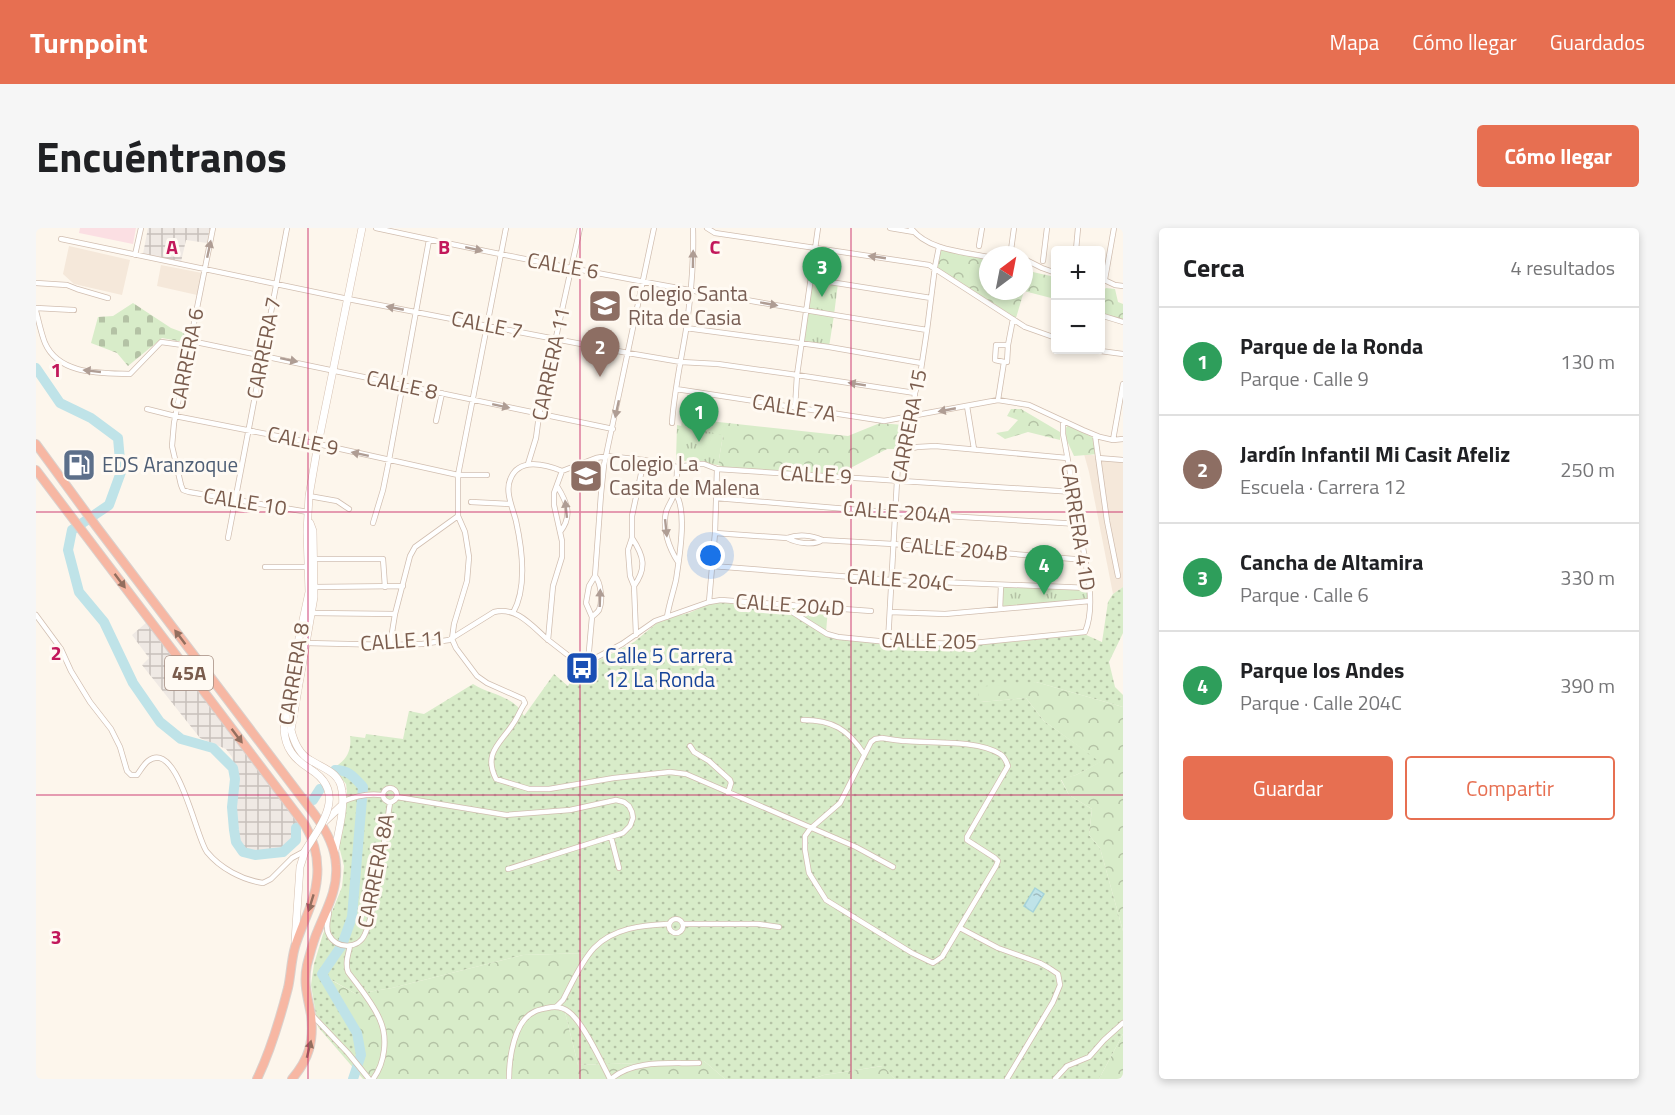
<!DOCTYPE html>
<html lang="es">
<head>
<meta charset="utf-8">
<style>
  :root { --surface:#fff; --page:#f6f6f6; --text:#202124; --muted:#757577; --line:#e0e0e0; --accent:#e76f51 }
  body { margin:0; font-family:"Titillium Web",sans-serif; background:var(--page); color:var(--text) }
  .controls { position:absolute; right:18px; top:18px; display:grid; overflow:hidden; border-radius:6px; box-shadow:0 3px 9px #0003 }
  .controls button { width:54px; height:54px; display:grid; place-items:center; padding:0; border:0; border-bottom:2px solid var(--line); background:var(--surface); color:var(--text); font:30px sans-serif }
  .compass { position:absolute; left:943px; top:18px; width:54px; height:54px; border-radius:50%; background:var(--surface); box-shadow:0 3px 9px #0003; rotate:32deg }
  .you { position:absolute; left:675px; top:328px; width:21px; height:21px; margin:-15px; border:4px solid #fff; border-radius:50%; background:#1a73e8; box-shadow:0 0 0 9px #1a73e833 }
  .badge { display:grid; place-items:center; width:39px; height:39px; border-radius:50%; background:var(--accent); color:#fff; font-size:20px; font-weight:700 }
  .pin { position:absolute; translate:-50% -50px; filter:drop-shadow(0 2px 3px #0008) }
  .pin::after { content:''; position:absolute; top:32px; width:21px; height:18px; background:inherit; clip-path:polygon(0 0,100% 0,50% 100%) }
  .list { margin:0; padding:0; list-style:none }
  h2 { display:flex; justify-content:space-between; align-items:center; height:78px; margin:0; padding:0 24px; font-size:26px }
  h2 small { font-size:20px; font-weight:400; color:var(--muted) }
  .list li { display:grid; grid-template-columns:39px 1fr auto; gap:18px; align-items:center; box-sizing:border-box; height:108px; padding:0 24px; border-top:2px solid var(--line) }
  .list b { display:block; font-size:22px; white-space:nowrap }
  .list p { margin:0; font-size:20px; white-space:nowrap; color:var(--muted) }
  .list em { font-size:20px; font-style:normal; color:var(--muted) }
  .actions { display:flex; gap:12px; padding:18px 24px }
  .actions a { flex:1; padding:14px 0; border:2px solid var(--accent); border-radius:6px; text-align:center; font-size:21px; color:var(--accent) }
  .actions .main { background:var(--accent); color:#fff }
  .map { position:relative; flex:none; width:1087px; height:851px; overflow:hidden; border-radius:6px }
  header { display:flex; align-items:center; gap:36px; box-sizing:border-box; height:84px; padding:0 30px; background:var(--accent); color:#fff }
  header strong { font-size:28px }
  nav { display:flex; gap:33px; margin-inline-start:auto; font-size:21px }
  .intro { display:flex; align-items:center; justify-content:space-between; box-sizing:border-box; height:144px; padding:0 36px }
  h1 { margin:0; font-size:42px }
  .button { padding:15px 27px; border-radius:6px; background:var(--accent); color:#fff; font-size:21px; font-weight:700 }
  main { display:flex; gap:36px; padding:0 36px }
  aside { flex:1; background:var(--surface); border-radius:6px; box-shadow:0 3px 9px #0003 }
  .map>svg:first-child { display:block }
</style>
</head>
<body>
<header>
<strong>Turnpoint</strong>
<nav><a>Mapa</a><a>Cómo llegar</a><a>Guardados</a></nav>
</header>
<div class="intro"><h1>Encuéntranos</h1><a class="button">Cómo llegar</a></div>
<main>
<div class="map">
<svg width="1087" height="851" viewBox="0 0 1087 851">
  <defs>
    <pattern id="industrial-grid" width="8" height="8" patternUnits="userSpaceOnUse" patternTransform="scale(1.5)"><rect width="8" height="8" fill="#efe9e4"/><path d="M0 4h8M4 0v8" fill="none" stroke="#c7c0bb"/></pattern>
    <pattern id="grass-dots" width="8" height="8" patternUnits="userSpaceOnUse" patternTransform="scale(1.5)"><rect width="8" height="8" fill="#d8ecc9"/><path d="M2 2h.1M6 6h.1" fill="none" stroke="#b4c2a5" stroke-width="1.8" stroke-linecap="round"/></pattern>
    <pattern id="forest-crowns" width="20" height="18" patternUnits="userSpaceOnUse" patternTransform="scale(1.5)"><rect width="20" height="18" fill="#d8ecc9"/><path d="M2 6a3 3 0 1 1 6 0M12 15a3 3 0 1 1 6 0" fill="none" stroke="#b4c2a5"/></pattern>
    <pattern id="cemetery-stones" width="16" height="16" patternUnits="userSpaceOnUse" patternTransform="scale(1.5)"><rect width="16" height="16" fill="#d8ecc9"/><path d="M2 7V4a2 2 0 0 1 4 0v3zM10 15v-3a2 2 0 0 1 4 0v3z" fill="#b4c2a5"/></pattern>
    <pattern id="park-tufts" width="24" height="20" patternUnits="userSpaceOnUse" patternTransform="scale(1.5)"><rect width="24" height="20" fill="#d8ecc9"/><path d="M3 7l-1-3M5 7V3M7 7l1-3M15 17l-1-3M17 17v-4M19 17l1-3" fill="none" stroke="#b4c2a5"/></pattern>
    <pattern id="water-ripples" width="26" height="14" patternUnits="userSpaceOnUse" patternTransform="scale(1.5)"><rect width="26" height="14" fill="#bfe3e8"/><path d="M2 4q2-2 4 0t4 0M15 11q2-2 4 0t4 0" fill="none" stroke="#a0bbbe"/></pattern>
  </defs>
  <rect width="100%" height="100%" fill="#fdf6ec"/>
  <path fill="#f5e8da" d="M33,18l61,14 -8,35 -48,-11 -11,-10z
    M125,37l41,8 -5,22 -40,-9z
    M1048,226l39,5v128l-10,7 -24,-122z"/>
  <path fill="url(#industrial-grid)" d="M112,0h62l-3,15 -21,-3 -5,22 -38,-8z
    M111,394l152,201 -3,5v12l-13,12 -15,3h-13l-12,-3 -7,-10 -4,-35 3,-28 -3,-22 -6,-8 -26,-11 -58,-73 7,-7 -17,-23z"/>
  <path fill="#fbdfe3" d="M44,0h56l-3,16 -54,-11z"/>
  <path fill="url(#grass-dots)" d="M1087,359v46l-14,29 6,25 8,8v12l-87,-25 -56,20 46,-4 18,23 57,41 -25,13 -15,5 8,15 23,14 -3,26 11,13 23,83v103l-24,45h-204l-13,-13 -58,9 -12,4h-87l-21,-18 -126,4 -16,-65 24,-47 -63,2 -131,33 -36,6 -33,-19 34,58 4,22 -5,16 -38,-44 -7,-42 3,-21 9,-30 19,-47 2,-21 -5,-20 8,-54 -1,-8 -13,-16c13,-7 19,-17 17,-32l15,2 1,-4 37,5 6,-28 15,3 49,-30c14,9 33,11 45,23 3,3 4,6 6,9l30,-42 14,12 10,-18 12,-3 44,-23 23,-19 10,-5 22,-5 20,-9 10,-2 63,3 56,33 124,7 59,-4 63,-7 18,8 6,-40 5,-8z"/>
  <path fill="url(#forest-crowns)" d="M903,20l49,9v34h36l-8,27 -80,-51z
    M988,42l31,7v22l-31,-8z
    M1070,60l9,1 3,13 5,2v17l-22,-7v-22z
    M975,181h10l39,23v8l-32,-8 -23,7 -9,-6 12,-2 10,-11 -11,-4z
    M646,190l166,18 32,-13 23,2 -3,24h-13l-50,26 -113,-8 -6,-2 5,-30 -44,15z
    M1032,197l30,15 1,14 -25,2 -11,-24z
    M1000,454l87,25v224l-23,-83 -11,-13 3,-26 -23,-14 -8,-16 15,-4 24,-13 -56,-41 -18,-23 -46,4 -3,-15z
    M551,725l-25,47 16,65 126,-4 21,18h-362l-7,-8 5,-16 -4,-22 -35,-58 34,19 36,-6 131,-33z
    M1087,806v45h-24z
    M847,838l12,13h-83l12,-4z"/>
  <path fill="url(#cemetery-stones)" d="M97,75l38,25 19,7 -1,8 -27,-5 -34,28 -11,-13 -26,-10 7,-26 15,-1z"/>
  <path fill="url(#park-tufts)" d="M775,51l27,4 -4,32 -5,32 -28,-4z
    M641,197l46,10 -5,30 -42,-5z
    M966,358l85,3v11l-86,8z
    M746,377l46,4 -2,23z"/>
  <path fill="url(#water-ripples)" stroke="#a5d3da" stroke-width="1.5" d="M999,660l9,6 -11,18 -9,-6z"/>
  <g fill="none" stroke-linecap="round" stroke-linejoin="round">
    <path stroke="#bfe3e8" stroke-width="10" d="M0,140l24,35 31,15 27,20 3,34 -12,33 -37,25 -4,20 11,42 25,30 29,61 27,39 21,17 32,9 20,20 2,11 -3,28 2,23 2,12 7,10 12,3 28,-3 13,-12v-12
      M299,542c14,0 19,7 28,17l-11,130 -10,28 -20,29 35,59 4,22 -8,24
      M277,572l7,-11"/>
    <defs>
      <path id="street" d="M177,0l-39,195 -2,23 9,39 2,5 6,2 119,20
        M340,0c183,40 367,73 551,102
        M671,0l8,5 214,32 96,62 31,11
        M854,0l24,4
        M875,0c16,22 52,24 77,29
        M25,11l287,60 280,54 53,9 37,2 79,11 118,18
        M943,18l3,-18
        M975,22l3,-22
        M1040,22l2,-22
        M99,27l6,-27
        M988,31l18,9 14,5
        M1007,33l4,-33
        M1064,50l15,7 8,1
        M775,51l120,19
        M1069,51l9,-51
        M0,55l31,2 10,4 31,9
        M0,80l38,2
        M0,83c3,11 5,22 9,32 14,32 56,30 85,31l31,-32 29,4
        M1064,87l23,7
        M650,100l143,19 92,16
        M155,113l422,88
        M1057,122l30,4
        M968,134l-9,-2 1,-15h12
        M640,161l208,32 114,-21 31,5 54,25 17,7 13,3 10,-1
        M962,172l6,-38h3l1,-17 5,-26
        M931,178l7,43
        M759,180l2,-33 21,-147
        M111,181l28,7 143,28 140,31h29
        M400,193l6,-28
        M636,195c2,-31 9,-62 14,-93 5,-34 8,-68 7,-102
        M1059,207l12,86 11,55
        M1077,212l10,-56
        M865,223l16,-4 18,-1 132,12
        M1062,230l25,2
        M492,236l8,-26 3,-23 41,-187
        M641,239c0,8 0,16 -2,24 -1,7 -7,14 -9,21 -4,17 3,36 12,50
        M521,258c10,16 16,30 3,46
        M273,268l28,5 12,8
        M680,270l179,15 184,11
        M435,274l40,2
        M422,288l7,16 4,25 -2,24 -13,43 -2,15 4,9 21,28 10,7 36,16 2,4c-5,7 -7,14 -12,21 -13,20 -30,29 -17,55l33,10h20l65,-11 56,-6 16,2 170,73 37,20
        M337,295l10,-33 6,-30 40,-220
        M679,305l72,5c9,5 27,8 35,2
        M192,310l59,-310
        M596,310c12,18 15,30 2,48
        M751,310c11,-4 25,-3 35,2l71,4 193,16
        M278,331h69l2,28
        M676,338l179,14 198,8
        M229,339h43
        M278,359l89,-1
        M673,374l6,-69 2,-64
        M745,377l46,29 11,3 50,5 75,2 122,-12c13,-30 -2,-79 -7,-110 -5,-30 -9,-59 -15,-88v-13
        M964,381l1,-24
        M854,384l55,2 145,-13
        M276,385l83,1
        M477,385c14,-25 9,-65 3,-92 -3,-12 -11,-29 -6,-41 8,-23 35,-16 52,-9l34,-13 11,-2 37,4 33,7 21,-3h6l13,5 357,23
        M0,387l25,34 10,22 19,31 21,27 9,18 7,24 4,4h6c3,-4 7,-11 11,-14 30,-23 48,78 59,91 13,16 35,28 56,31l8,-4 21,-21 13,-7
        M556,389c2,-2 5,-4 7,-7 4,-9 2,-27 -4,-34
        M631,389c2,-13 6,-24 9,-37 3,-20 12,-71 -1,-87
        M600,407l-2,-49 -4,-10 -2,-26 4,-12v-22l12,-56
        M512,412l5,-54 9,-29v-16l-8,-36v-12l8,-22
        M852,414l10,-179 3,-12 12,-35 2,-23 5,-17 7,-46 8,-63 4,-20
        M270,415l84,2 32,-1 27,-4 45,-28c22,-6 38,14 53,27 9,7 18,14 27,21l5,3 9,-1 34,-18 33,-23 54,-19 12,-2 150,11
        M354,417l5,-31 15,-58 5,-9 43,-31v-41l48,-247
        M552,434l4,-45 -6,-14 3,-17 6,-10 6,-82 3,-29 50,-237
        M767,492c29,0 45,9 61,34
        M846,510c8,1 16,3 24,3 25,2 73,-1 94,13 5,3 6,7 8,12l-41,71v3l28,18 3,3 -2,5 -54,91 -9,6 -21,-10 -86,-53 -17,-27 -4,-23v-14l5,-7 30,-26 31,-61 4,-3z
        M654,518l4,6 15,9 21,19 1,3 -3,10
        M347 567a7 7 0 1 1 14 0a7 7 0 1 1-14 0Z
        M361,569l109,18 64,-5 46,-10 8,2 5,4 3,6 1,6 -3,8 -7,7 -115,36
        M306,574c13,-6 26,-9 40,-7
        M575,609l8,31
        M293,685c-1,7 -4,15 0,22 8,15 30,14 36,-1 5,-11 7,-24 10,-35 6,-32 10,-64 15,-96
        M633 698a7 7 0 1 1 14 0a7 7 0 1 1-14 0Z
        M647,696h75l21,3
        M924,700l38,20 42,15 9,5 9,6 2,11 -7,17 -46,77
        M314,718c-2,9 -5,17 -2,26 11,15 25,31 32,48 8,18 5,43 -7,59
        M521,778l6,-6c9,-17 18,-38 31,-52 19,-20 49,-23 74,-24
        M277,788l35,37 21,26
        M473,851c0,-20 5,-58 25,-67 3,-2 9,-3 13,-4 8,-2 15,-2 22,4 14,10 33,51 41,67
        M575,851c23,-20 60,-15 88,-16
        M1019,851l12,-13 22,-9 15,-17 19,-17"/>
      <path id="secondary" d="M274,295l3,8 1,66 -23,133c3,12 8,24 19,30 14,9 30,12 32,31 3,19 -4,41 -7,60
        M274,541c-16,-10 -25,-21 -26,-40l14,-86 11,-51 -2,-60 2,-36 9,-52 44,-216
        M286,596l20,-19
        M259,713l5,-74 5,-16"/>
      <path id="highway" d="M0,216l60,82 219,289c11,15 20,31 21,50 2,24 -9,43 -18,65 -5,11 -8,24 -11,35 -4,19 1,33 4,50 3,27 -2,44 -19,64
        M0,242l269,355c10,17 14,33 12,53 -2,25 -15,45 -22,69 -4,14 -4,28 -7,41 -8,31 -17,62 -31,91"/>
    </defs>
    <use href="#street" stroke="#d1beb0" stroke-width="6"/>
    <use href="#secondary" stroke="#d6c0b0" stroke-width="8"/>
    <use href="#highway" stroke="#dad1cd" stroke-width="10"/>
    <use href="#street" stroke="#fff" stroke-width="4.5"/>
    <use href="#secondary" stroke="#fff" stroke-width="7"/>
    <use href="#highway" stroke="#f7b7a3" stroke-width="8"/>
    <defs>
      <path id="secondary-bridge" d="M269,623c16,-27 43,-58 5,-82"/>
    </defs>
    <use href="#secondary-bridge" stroke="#d6c0b0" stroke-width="8" stroke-linecap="butt"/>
    <use href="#secondary-bridge" stroke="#fff" stroke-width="7"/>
  </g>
  <defs><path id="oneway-solid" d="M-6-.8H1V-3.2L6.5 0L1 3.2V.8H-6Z" transform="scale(1.5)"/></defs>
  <g fill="#af9d94">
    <use href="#oneway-solid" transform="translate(173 21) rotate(-78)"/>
    <use href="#oneway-solid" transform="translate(438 21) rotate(12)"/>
    <use href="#oneway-solid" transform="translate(841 29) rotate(-172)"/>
    <use href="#oneway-solid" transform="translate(657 31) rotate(-89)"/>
    <use href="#oneway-solid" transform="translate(733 76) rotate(10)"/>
    <use href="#oneway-solid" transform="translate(359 80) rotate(-169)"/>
    <use href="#oneway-solid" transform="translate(253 132) rotate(12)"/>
    <use href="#oneway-solid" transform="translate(56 143) rotate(-174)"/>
    <use href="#oneway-solid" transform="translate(821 156) rotate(-171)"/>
    <use href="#oneway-solid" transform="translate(465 178) rotate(12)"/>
    <use href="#oneway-solid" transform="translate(581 181) rotate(102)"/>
    <use href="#oneway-solid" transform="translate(911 182) rotate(169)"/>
    <use href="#oneway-solid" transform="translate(324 226) rotate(-168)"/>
    <use href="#oneway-solid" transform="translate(530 281) rotate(-96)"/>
    <use href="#oneway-solid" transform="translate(630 300) rotate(84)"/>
    <use href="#oneway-solid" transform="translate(564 370) rotate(-88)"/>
  </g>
  <g fill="#936e5e">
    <use href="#oneway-solid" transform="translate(84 353) rotate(53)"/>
    <use href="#oneway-solid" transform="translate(144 409) rotate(-127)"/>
    <use href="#oneway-solid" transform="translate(201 508) rotate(53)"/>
    <use href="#oneway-solid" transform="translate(275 675) rotate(107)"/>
    <use href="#oneway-solid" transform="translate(273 821) rotate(-76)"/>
  </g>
  <path fill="none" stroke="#c2185b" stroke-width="1.5" stroke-opacity="0.55" d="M272,0v851M544,0v851M815,0v851M0,284h1087M0,567h1087"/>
  <defs>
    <symbol id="school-square" viewBox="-11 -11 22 22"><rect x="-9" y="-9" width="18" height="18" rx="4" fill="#8d6e63" stroke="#fffaf3"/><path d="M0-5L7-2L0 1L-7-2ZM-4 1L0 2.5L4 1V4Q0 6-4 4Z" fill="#fff"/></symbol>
    <symbol id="fuel-square" viewBox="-11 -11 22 22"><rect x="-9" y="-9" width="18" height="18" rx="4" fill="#5c6f8a" stroke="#fffaf3"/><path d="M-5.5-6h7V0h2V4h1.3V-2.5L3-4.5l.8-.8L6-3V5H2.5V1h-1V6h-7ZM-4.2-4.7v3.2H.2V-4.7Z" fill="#fff"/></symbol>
    <symbol id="bus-square" viewBox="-11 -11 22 22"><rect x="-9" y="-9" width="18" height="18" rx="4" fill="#1a4fb4" stroke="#fffaf3"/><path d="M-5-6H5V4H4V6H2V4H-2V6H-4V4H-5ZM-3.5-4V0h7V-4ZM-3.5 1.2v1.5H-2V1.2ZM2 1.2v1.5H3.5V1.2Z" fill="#fff"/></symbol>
  </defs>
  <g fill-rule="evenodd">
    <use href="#school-square" x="550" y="59" width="38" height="38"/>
    <use href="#fuel-square" x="24" y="218" width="38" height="38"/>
    <use href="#school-square" x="531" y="229" width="38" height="38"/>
    <use href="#bus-square" x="527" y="421" width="38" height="38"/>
  </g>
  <g text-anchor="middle" stroke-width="6" stroke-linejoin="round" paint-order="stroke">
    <rect fill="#fffaf3" stroke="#a28b7f" stroke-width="1.5" x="129" y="428" width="48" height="34" rx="4.5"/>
    <g font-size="20" font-weight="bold" fill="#7a5c4d">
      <text x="153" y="452">45A</text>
    </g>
    <g font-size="21" fill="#7a5c4d" stroke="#fffaf3">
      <text transform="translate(527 38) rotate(10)" y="7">CALLE 6</text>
      <text transform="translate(451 97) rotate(11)" y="7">CALLE 7</text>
      <text transform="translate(228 120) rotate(-79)" y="7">CARRERA 7</text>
      <text transform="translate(151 131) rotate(-79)" y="7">CARRERA 6</text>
      <text transform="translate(515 136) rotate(-78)" y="7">CARRERA 11</text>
      <text transform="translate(366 157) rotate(12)" y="7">CALLE 8</text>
      <text transform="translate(758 180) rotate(9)" y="7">CALLE 7A</text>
      <text transform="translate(873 198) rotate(-79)" y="7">CARRERA 15</text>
      <text transform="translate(267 213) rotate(12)" y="7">CALLE 9</text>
      <text transform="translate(780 247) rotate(3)" y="7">CALLE 9</text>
      <text transform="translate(209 274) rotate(9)" y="7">CALLE 10</text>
      <text transform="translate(861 284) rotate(4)" y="7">CALLE 204A</text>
      <text transform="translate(1042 299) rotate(81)" y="7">CARRERA 41D</text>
      <text transform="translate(918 321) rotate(5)" y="7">CALLE 204B</text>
      <text transform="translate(864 352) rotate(4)" y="7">CALLE 204C</text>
      <text transform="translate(754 377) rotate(4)" y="7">CALLE 204D</text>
      <text transform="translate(366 413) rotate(-4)" y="7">CALLE 11</text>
      <text transform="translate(893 413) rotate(1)" y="7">CALLE 205</text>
      <text transform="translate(258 446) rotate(-81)" y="7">CARRERA 8</text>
      <text transform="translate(340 643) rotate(-79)" y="7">CARRERA 8A</text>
    </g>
    <g font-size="21" fill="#785e54" stroke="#fffaf3" text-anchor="start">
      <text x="592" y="73">Colegio Santa<tspan x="592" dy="24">Rita de Casia</tspan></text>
      <text x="573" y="243">Colegio La<tspan x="573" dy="24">Casita de Malena</tspan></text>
    </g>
    <g font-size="21" fill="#4e5e75" stroke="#fffaf3" text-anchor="start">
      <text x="66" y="244">EDS Aranzoque</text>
    </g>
    <g font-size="21" fill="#164399" stroke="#fffaf3" text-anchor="start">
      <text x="569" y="435">Calle 5 Carrera<tspan x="569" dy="24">12 La Ronda</tspan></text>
    </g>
  </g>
  <g font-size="20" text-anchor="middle" font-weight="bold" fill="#c2185b" stroke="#fffaf3" stroke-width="6" stroke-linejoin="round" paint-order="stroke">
    <text x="136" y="26">A</text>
    <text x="408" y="26">B</text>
    <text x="679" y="26">C</text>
    <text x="20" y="149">1</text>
    <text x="20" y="432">2</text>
    <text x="20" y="716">3</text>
  </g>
</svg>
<div class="controls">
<button>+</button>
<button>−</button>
</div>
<svg class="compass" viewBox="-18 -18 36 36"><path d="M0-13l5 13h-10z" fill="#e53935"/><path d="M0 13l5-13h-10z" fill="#757577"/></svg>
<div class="you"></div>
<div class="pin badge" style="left:663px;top:214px;background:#2e9e5b">1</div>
<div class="pin badge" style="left:564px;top:149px;background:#8d6e63">2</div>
<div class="pin badge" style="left:786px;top:69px;background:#2e9e5b">3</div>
<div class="pin badge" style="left:1008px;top:367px;background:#2e9e5b">4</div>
</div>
<aside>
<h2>Cerca<small>4 resultados</small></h2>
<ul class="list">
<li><span class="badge" style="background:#2e9e5b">1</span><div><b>Parque de la Ronda</b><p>Parque · Calle 9</p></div><em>130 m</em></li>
<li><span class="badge" style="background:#8d6e63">2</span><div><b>Jardín Infantil Mi Casit Afeliz</b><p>Escuela · Carrera 12</p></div><em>250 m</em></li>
<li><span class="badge" style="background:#2e9e5b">3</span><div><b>Cancha de Altamira</b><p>Parque · Calle 6</p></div><em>330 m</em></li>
<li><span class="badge" style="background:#2e9e5b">4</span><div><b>Parque los Andes</b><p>Parque · Calle 204C</p></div><em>390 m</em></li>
</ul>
<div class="actions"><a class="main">Guardar</a><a>Compartir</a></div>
</aside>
</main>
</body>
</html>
